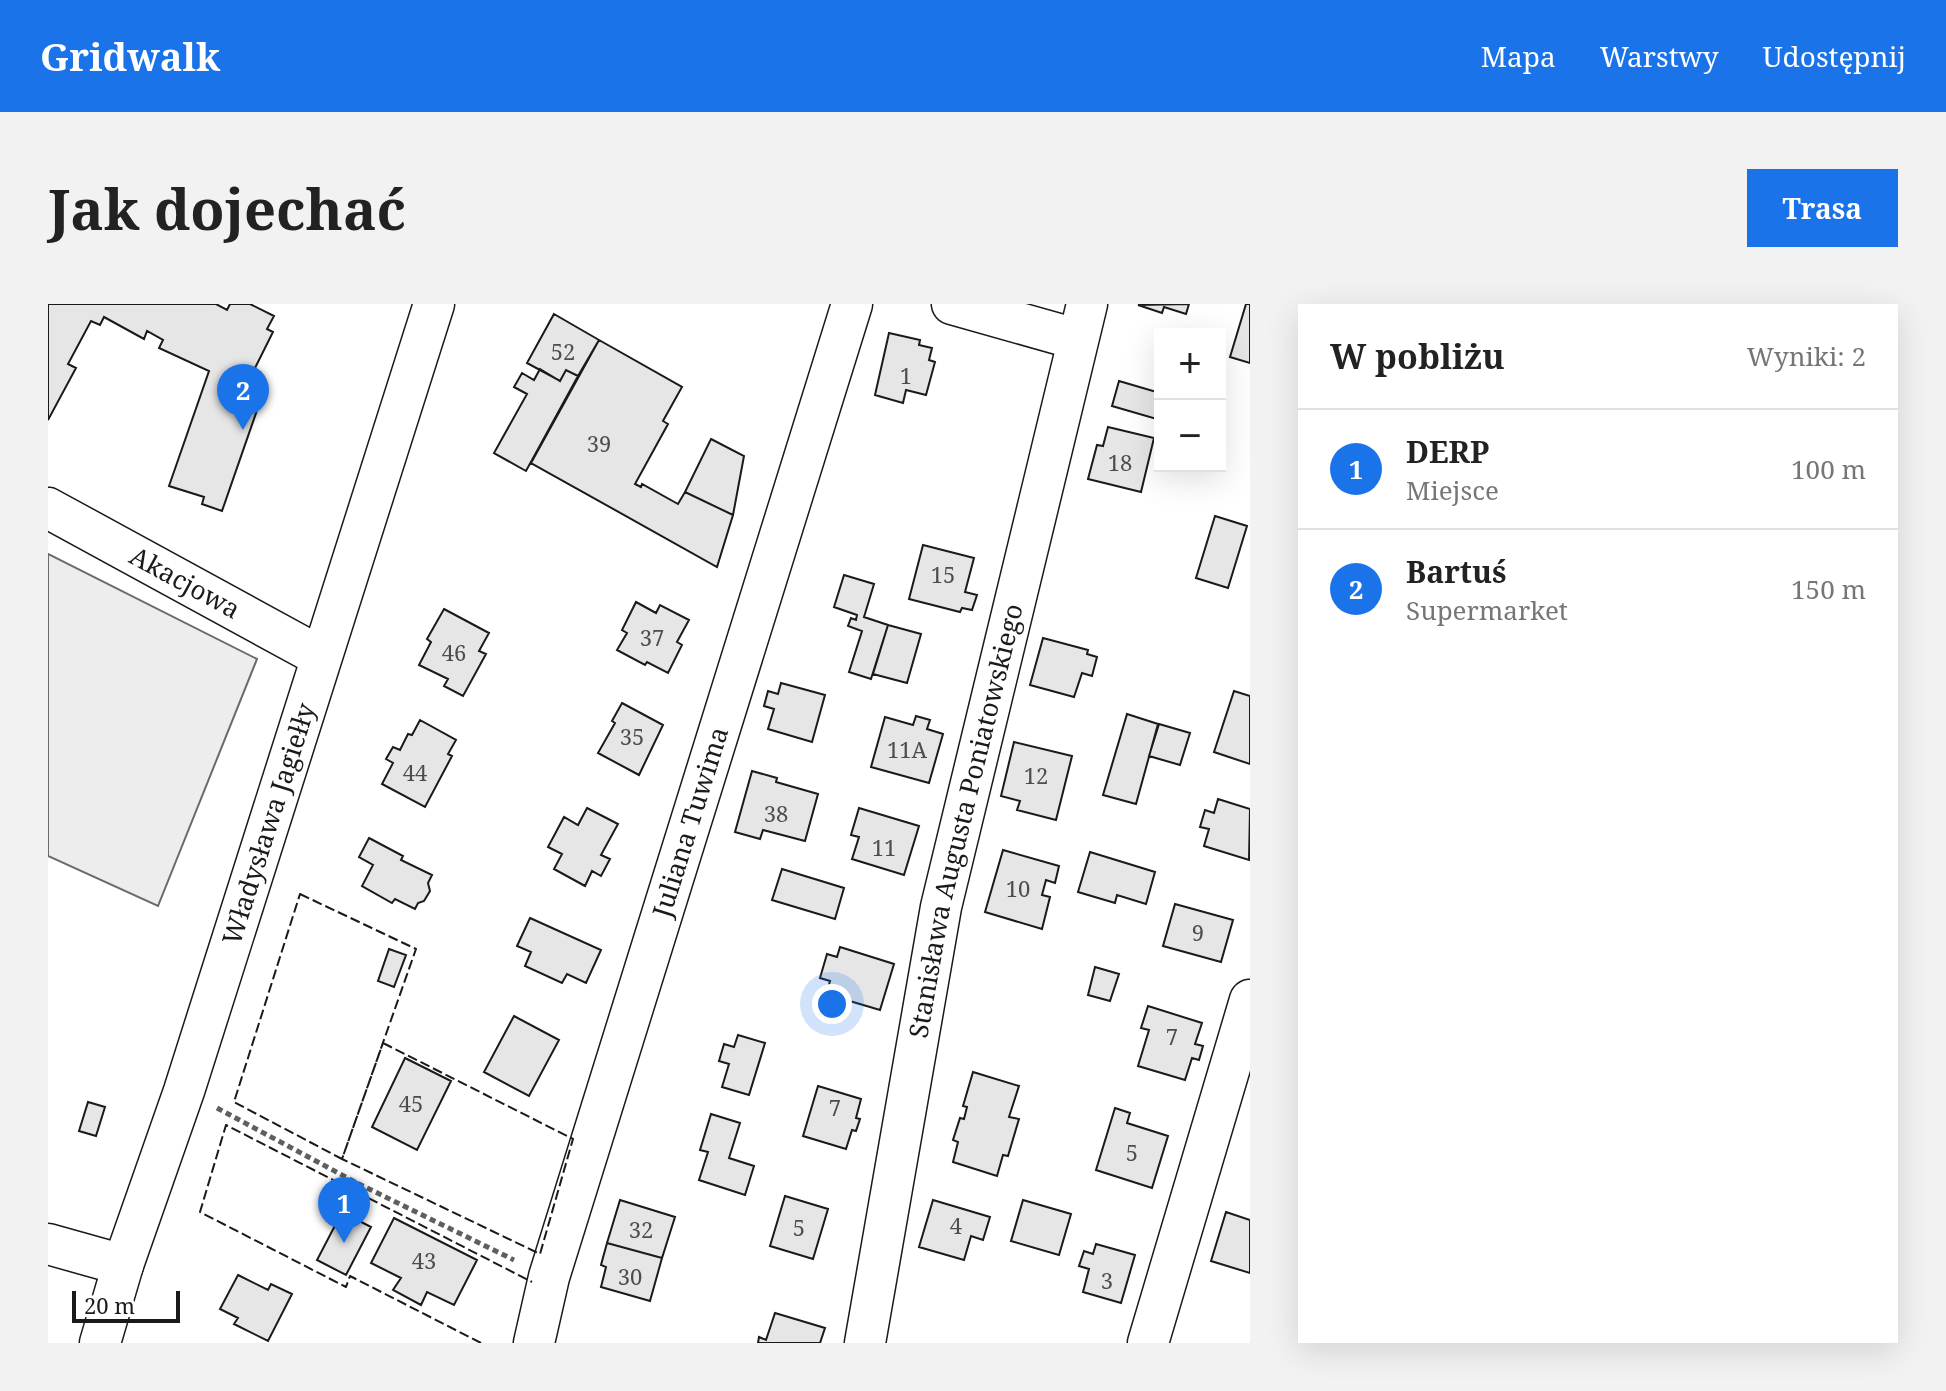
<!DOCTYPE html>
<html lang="pl">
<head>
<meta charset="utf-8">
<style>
  :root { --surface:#fff; --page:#f2f2f2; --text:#222; --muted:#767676; --line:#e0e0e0; --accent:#1a73e8 }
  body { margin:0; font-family:"Noto Serif",serif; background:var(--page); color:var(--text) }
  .controls { position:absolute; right:24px; top:24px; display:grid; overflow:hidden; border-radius:0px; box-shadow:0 8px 32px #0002 }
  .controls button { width:72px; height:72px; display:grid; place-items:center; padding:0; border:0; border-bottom:2px solid var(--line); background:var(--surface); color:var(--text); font:40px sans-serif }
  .scale { position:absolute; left:24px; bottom:20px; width:108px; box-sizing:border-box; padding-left:8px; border:4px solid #1a1a1a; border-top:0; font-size:22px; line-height:28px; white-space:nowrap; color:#1a1a1a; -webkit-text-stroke:6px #fff; paint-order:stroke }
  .you { position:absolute; left:784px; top:700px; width:28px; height:28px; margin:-20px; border:6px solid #fff; border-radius:50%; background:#1a73e8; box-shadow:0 0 0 12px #1a73e833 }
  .badge { display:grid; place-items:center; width:52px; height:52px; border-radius:50%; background:var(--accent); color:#fff; font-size:26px; font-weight:700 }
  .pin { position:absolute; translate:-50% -66px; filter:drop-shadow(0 2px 4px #0008) }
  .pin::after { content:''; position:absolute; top:42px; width:28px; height:24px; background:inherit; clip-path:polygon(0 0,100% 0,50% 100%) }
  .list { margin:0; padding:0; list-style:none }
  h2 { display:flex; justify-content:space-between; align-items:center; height:104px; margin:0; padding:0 32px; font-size:34px }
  h2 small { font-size:26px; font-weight:400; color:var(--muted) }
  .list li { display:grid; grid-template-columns:52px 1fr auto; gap:24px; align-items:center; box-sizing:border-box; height:120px; padding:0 32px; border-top:2px solid var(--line) }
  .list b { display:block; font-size:30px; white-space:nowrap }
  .list p { margin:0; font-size:26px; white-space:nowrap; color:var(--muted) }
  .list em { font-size:26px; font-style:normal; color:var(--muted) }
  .map { position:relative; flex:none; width:1202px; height:1039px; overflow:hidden; border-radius:0px }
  header { display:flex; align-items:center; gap:48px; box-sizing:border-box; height:112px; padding:0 40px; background:var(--accent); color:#fff }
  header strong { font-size:38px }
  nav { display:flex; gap:44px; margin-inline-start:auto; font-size:28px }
  .intro { display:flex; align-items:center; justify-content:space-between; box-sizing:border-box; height:192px; padding:0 48px }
  h1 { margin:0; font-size:56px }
  .button { padding:20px 36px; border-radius:0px; background:var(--accent); color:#fff; font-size:28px; font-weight:700 }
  main { display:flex; gap:48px; padding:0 48px }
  aside { flex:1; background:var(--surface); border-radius:0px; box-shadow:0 8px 32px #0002 }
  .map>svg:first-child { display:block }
</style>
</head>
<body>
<header>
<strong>Gridwalk</strong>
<nav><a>Mapa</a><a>Warstwy</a><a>Udostępnij</a></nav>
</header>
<div class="intro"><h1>Jak dojechać</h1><a class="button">Trasa</a></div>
<main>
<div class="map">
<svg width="1202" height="1039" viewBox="0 0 1202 1039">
  <rect width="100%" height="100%" fill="#fff"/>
  <path fill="#ededed" stroke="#6a6a6a" stroke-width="2" d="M0,250l209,105 -99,247 -110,-50z"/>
  <path fill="#e6e6e6" stroke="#1a1a1a" stroke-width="2" d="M0,0h168l11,6 3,-6h20l24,12 -7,13 6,3 -27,54 17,7 -41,118 -20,-7 2,-7 -35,-11 40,-115 -50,-23 4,-8 -16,-9 -3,8 -40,-22 -4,8 -9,-4 -23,43 8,4 -28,52z
    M1141,0l-3,10 -22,-7 -2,6 -24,-8z
    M1198,0h4v59l-20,-6z
    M506,10l45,26 -21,36 -12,-6 -6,11 -33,-18z
    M841,29l31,7 -1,5 13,3 -3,12 6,2 -9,33 -20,-5 -3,13 -28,-8z
    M551,36l83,47 -19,34 5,3 -33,60 6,3 1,-3 36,20 7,-12 48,23 -16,52 -186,-104z
    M492,65l20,12 6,-11 12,6 -52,95 -32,-18 33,-59 -13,-7 8,-14 12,7z
    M1071,77l41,12v27l-48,-14z
    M1060,123l46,11 -13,54 -53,-13 9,-34 6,1z
    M663,135l33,17 -11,59 -48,-23z
    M1167,212l32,10 -19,62 -32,-10z
    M875,241l51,13 -9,34 12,3 -5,15 -10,-2 -2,4 -51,-13z
    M796,271l30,9 -10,33 24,8 -17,54 -22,-7 13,-41 -14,-5 3,-8 5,2 1,-5 -23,-8z
    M588,298l20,11 4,-8 29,15 -12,22 5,3 -14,28 -21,-11 -2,3 -28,-15 10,-17 -5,-3z
    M396,305l45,24 -10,18 7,3 -23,42 -19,-10 4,-7 -29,-14 12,-23 -4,-3z
    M840,321l33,9 -14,49 -34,-9z
    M995,334l45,12 -1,4 10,3 -5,19 -10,-3 -8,24 -44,-12z
    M733,379l44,12 -13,47 -44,-13 6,-20 -10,-3 4,-15 10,3z
    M1186,387l16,5v68l-36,-12z
    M574,399l41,22 -24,50 -41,-22 17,-30 -3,-2z
    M1079,410l31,10 -22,80 -33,-9z
    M868,412l14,4 -3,9 16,5 -14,49 -58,-16 14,-50 28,8z
    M372,416l36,20 -8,14 4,2 -27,51 -43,-23 11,-21 -7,-4 7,-12 7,3 8,-16 4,1z
    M1111,420l31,9 -10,32 -31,-9z
    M966,438l58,14 -16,64 -39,-10 3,-9 -19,-5z
    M704,467l25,7 -1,4 42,12 -13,47 -42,-11 -3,9 -25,-7z
    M1170,495l32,10 -1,51 -45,-14 5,-17 -9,-2 5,-17 9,3z
    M539,504l31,16 -17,31 9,4 -9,17 -9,-5 -7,15 -31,-17 8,-15 -14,-7 16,-30 14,8z
    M811,504l60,18 -15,49 -52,-16 7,-22 -8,-2z
    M321,534l34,18 -2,4 31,15 -4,8 2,8 -6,10 -6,2 -3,6 -20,-10 -3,4 -30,-17 11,-21 -14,-8z
    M955,546l56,16 -4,17 -9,-3 -4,15 8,2 -8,32 -57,-17z
    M1042,548l65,20 -9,32 -29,-9 -2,8 -37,-11z
    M734,565l62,19 -9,31 -63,-19z
    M1127,600l58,16 -12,42 -58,-16z
    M482,614l71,32 -15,33 -19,-9 -5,9 -37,-17 6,-14 -14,-6z
    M792,643l54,17 -14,46 -54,-16 4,-13 -10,-3 7,-24 10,3z
    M341,645l17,6 -12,32 -16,-6z
    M1047,663l24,7 -9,27 -22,-6z
    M1100,702l54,17 -7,21 8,2 -4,14 -7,-2 -7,22 -47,-14 11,-36 -8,-2z
    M466,712l45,24 -30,56 -45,-24z
    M690,731l27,8 -16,52 -27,-8 7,-23 -10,-3 5,-17 10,3z
    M357,754l46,23 -34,69 -45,-23z
    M925,768l46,14 -10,31 10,2 -11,37 -5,-1 -6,21 -44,-14 5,-20 -5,-2 7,-22 4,1 3,-12 -4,-1z
    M770,782l43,13 -5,19 4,1 -4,12 -4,-1 -6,19 -43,-13z
    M40,798l17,5 -9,29 -17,-5z
    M1067,804l15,5 -3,10 41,13 -16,52 -56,-18z
    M663,810l29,9 -11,35 25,8 -9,29 -46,-15 9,-28 -8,-2z
    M737,892l43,13 -15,50 -43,-13z
    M572,896l55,17 -13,41 -55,-15z
    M885,896l57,17 -7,23 -12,-4 -7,24 -45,-13z
    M975,896l48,14 -12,41 -48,-14z
    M294,908l29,15 -25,48 -29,-15z
    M1178,908l24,8v53l-39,-12z
    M346,914l83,42 -23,45 -27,-13 -6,13 -28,-15 8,-12 -30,-15z
    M559,939l55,15 -12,43 -49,-14 5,-20 -5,-2z
    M1048,940l39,11 -14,48 -38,-11 6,-23 -10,-3 5,-15 9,3z
    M190,971l30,15 3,-6 21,10 -24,47 -34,-17 4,-6 -18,-9z
    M727,1009l50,15 -5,15h-62l1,-6 7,3z"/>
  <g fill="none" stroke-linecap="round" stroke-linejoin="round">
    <defs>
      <g id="minor">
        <path d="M904,0l124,35"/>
        <path id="s1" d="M0,204l273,149"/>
        <path d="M0,940l75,21"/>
        <path id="s2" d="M52,1039l23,-78 61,-174 250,-787"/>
        <path id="s3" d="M486,1039l15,-66 303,-973"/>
        <path id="s4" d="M817,1039l76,-436 146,-603"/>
        <path d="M1100,1039l102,-343"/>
      </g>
    </defs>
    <use href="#minor" stroke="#1a1a1a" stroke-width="43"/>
    <path stroke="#5f5f5f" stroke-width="5" stroke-dasharray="6 4" stroke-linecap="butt" d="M169,804l140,75 157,77"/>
    <use href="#minor" stroke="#fff" stroke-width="40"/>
    <path stroke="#1a1a1a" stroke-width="2" stroke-dasharray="10 4" stroke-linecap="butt" d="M252,590l116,55 -74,210 -108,-57z
      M335,739l190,96 -33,115 -198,-95z
      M433,1039l-131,-67 -4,11 -146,-75 26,-87 306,157"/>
  </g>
  <g text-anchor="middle" stroke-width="6" stroke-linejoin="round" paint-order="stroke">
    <g font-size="22" fill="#4d4d4d">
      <text x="515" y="56">52</text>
      <text x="858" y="80">1</text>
      <text x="551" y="148">39</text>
      <text x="1072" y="167">18</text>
      <text x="895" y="279">15</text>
      <text x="604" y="342">37</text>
      <text x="406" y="357">46</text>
      <text x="584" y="441">35</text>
      <text x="859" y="454">11A</text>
      <text x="367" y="477">44</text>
      <text x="988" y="480">12</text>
      <text x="728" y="518">38</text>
      <text x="836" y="552">11</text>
      <text x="970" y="593">10</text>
      <text x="1150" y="637">9</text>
      <text x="1124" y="741">7</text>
      <text x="363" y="808">45</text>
      <text x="787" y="812">7</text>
      <text x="1084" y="857">5</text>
      <text x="908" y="930">4</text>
      <text x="751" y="932">5</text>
      <text x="593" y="934">32</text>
      <text x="376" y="965">43</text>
      <text x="582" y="981">30</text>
      <text x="1059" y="985">3</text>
    </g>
    <g font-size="26" fill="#1a1a1a" stroke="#fff">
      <text dy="9" stroke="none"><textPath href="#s1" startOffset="156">Akacjowa</textPath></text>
      <text dy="9" stroke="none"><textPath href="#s4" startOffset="532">Stanisława Augusta Poniatowskiego</textPath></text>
      <text dy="9" stroke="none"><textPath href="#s3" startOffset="544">Juliana Tuwima</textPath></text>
      <text dy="9" stroke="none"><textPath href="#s2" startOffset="546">Władysława Jagiełły</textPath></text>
    </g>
  </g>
</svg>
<div class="controls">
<button>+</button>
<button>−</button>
</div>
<div class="scale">20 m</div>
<div class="you"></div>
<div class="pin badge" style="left:296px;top:939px">1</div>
<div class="pin badge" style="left:195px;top:126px">2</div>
</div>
<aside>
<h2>W pobliżu<small>Wyniki: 2</small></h2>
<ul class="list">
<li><span class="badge">1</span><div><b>DERP</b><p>Miejsce</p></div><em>100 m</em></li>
<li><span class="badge">2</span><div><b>Bartuś</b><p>Supermarket</p></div><em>150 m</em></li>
</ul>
</aside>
</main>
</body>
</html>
